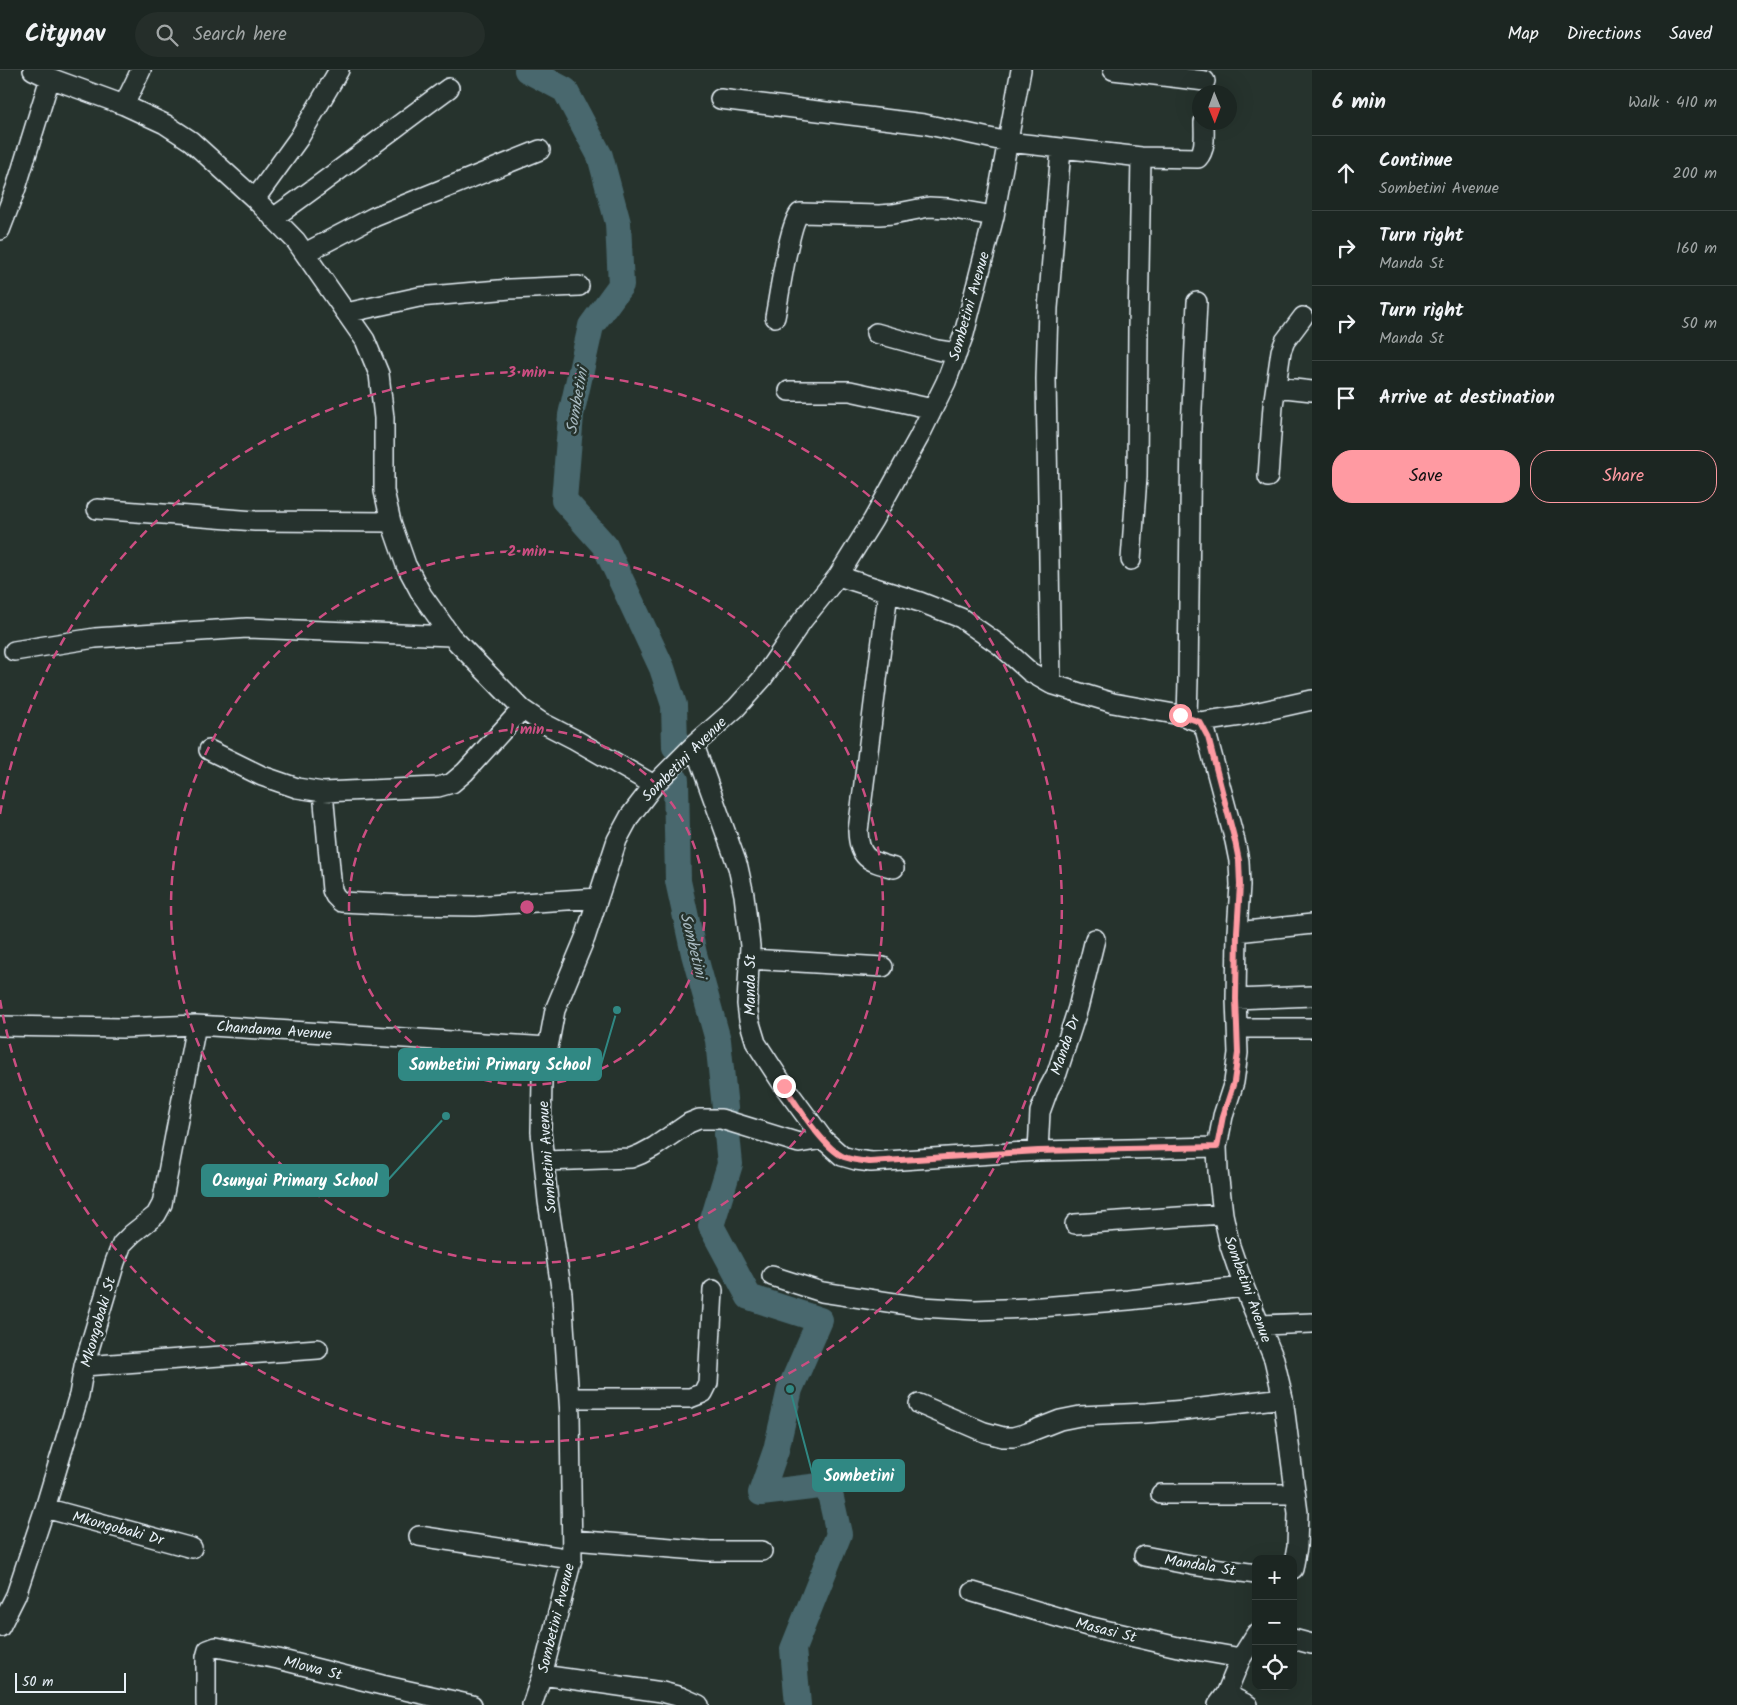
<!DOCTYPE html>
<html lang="en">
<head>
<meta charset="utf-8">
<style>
  :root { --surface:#1c2622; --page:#252e2a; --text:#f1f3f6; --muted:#a0a5a5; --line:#3a4340; --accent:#ff9aa2 }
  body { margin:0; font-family:Kalam,sans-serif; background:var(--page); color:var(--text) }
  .controls { position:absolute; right:15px; bottom:15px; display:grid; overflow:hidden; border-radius:10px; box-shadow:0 5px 20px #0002 }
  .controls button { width:45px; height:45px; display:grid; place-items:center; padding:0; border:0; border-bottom:1px solid var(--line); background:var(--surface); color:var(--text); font:25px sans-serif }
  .compass { position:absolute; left:1192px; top:15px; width:45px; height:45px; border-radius:50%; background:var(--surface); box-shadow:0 5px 20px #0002; rotate:179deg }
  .scale { position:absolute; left:15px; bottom:12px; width:111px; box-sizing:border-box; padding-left:5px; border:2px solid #e8f1f8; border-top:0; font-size:14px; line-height:18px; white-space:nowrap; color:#e8f1f8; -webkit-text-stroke:4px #26332d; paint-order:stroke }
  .stop { position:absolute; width:15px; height:15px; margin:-11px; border:4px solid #ff9aa2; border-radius:50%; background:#fff }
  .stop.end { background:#ff9aa2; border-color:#fff; box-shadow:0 1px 5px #0008 }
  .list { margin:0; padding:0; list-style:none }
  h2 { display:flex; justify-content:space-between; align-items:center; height:65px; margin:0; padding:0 20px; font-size:21px }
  h2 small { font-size:16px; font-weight:400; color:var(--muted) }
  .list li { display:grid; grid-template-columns:32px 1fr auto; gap:15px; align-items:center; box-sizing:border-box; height:75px; padding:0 20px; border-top:1px solid var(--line) }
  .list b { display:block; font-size:19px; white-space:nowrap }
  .list p { margin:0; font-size:16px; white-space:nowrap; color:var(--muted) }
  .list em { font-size:16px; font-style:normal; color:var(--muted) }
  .actions { display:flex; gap:10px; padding:15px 20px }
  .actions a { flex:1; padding:11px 0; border:1px solid var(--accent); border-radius:20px; text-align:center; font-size:18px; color:var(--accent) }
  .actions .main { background:var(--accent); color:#111 }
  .icon { flex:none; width:28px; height:28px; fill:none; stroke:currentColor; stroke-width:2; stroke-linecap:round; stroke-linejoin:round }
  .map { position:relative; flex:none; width:1312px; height:1635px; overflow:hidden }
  header { display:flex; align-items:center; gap:30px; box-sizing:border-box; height:70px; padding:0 25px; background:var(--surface); border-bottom:1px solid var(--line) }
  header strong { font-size:24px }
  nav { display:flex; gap:28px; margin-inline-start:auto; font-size:18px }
  .search { width:350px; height:45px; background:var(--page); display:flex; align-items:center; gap:12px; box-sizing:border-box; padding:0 18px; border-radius:28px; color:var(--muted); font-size:19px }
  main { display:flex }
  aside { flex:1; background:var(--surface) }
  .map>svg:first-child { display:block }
</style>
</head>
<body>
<header>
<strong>Citynav</strong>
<div class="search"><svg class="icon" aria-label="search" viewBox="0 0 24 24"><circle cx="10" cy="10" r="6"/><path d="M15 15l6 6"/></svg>Search here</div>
<nav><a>Map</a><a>Directions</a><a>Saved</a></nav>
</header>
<main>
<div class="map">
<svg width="1312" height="1635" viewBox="0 0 1312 1635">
  <rect width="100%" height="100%" fill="#26332d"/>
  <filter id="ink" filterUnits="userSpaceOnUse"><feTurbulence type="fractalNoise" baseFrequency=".02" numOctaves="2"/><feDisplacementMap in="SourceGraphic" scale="10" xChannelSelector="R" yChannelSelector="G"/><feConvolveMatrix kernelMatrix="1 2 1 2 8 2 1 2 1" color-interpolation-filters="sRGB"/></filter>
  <g filter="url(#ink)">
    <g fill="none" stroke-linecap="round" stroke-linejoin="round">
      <path stroke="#48686e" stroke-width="26" d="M527,0l38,20 35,66 18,67 3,62 -30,41 -20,89 -7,85 41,46 57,122 12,37 1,42
        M676,710l2,101 16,73 24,86 7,68
        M727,1064l3,30 -19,62 38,71 71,23 -30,69 -14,61 -15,43 67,-8 11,49 -46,115 5,56"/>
      <defs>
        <path id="minor" d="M33,0l17,8 74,27 41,19 26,17 64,58 41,42 69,99 14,34 5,44v73l7,31 15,43 16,30 29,41 71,73 19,13 33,17 80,46
          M1113,0l92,11
          M720,29l204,25 84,18 133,15 57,1c8,-9 6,-23 6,-36
          M124,35l17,-35
          M255,129l44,-61 40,-68
          M273,148c60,-42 117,-87 176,-130
          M0,160l16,-42 34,-110
          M305,183l69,-36 166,-67
          M346,243l73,-16 91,-8 69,-3
          M775,247c4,-19 14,-94 25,-104l79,2 14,-1 36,-7 19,1 46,8
          M876,263l61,17 20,3
          M1276,317l36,4
          M789,321h61l83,18
          M1268,407l5,-71 8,-55 4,-10 18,-24
          M97,439l158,12 136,1
          M1131,490l6,-83 1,-149 3,-171
          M838,506l82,26 41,16 40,28 29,26 21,12 62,19 67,12 20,7 5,7 30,112 4,20 1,24 -3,47 -1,67 2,54 -4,29 -11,34 -6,31 1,24 5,43 7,32 14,41 30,72 9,39 15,115 -1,34 -4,22
          M888,522l-30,239c1,28 11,30 36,37
          M14,581l81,-13 152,-10 204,8
          M1051,614l-5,-305 2,-71 13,-159
          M1187,647l1,-36 3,-252 6,-127
          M1200,652l41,-6 71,-16
          M694,675l44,122 6,28 6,51 -3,58 2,16 7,23 28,43 39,53 19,17 14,4 15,2 167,-11 179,-4
          M209,680l53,26 35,12 26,4 115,-5 14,-4 13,-11 57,-63
          M323,722l9,98 3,6 6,6 61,3 73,1 123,-8
          M1237,862l75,-8
          M750,889l133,8
          M1236,929l76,-3
          M0,956l122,2 74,-3 352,22
          M1237,958h75
          M1038,1081l2,-39 8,-22 9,-17 21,-65 17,-69
          M544,1091l87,-3 10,-4 13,-7 35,-24 10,-4h22l78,24 24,-4
          M1075,1154l148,-10
          M772,1206l50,16 99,15 54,3 53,-2 101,-8 115,-13
          M1261,1255l51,-2
          M84,1296l234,-17
          M569,1328h121l13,-5 5,-10 5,-93
          M919,1334l65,28 19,5h10l11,-3 36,-14 20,-4 67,-3 38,-3 98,-12
          M1161,1424h134
          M45,1438l147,40
          M419,1466l153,23
          M573,1470l136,11h53
          M1144,1486l48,9 64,9
          M973,1522l114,34 91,21 63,11
          M0,1557l16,-32 29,-87 34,-113 5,-29 31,-104 7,-18 10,-10 24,-19 6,-11 34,-179
          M1293,1569l19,5
          M542,1605l120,17 19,5 18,8
          M1226,1624l22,11
          M206,1635v-48l2,-7 8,-3 62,12 104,26 90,20
          M532,1635l10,-30 30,-116 -2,-144 -8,-121 -14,-93 -7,-69 1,-52 13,-70 30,-72 32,-98 13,-24 24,-31 40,-40 42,-37 26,-29 40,-58 36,-45 35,-56 46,-83 27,-55 18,-48 30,-118 27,-146
          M1218,1635l8,-11 15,-36 15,-24"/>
      </defs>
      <use href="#minor" stroke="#e8f1f8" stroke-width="22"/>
      <use href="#minor" stroke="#26332d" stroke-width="19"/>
    </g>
  </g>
  <g fill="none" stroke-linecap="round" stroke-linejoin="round" filter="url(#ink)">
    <path stroke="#ff9aa2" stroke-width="6" d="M784,1016c13,19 39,62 60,71 8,3 18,4 26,5l168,-11 179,-4 6,-31 11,-34 4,-29 -2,-54 1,-67 3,-47 -1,-24 -4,-20 -27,-104 -8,-15 -20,-7"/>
  </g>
  <g fill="none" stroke="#cc4e82" stroke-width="2.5" stroke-dasharray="9 6">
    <circle cx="527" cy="837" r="178"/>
    <circle cx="527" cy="837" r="356"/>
    <path d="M0 744A535 535 0 1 1 0 930"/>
  </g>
  <g text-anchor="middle" stroke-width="5" stroke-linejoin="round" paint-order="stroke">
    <g font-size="15" fill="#e8f1f8" stroke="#26332d">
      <text transform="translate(969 236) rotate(-74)" y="5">Sombetini Avenue</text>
      <text transform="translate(684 689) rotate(-45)" y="5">Sombetini Avenue</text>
      <text transform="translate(750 915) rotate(-90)" y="5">Manda St</text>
      <text transform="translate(274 960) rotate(4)" y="5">Chandama Avenue</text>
      <text transform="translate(1065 975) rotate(-71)" y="5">Manda Dr</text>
      <text transform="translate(547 1087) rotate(-94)" y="5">Sombetini Avenue</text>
      <text transform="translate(1248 1219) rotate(70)" y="5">Sombetini Avenue</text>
      <text transform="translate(98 1252) rotate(-74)" y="5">Mkongobaki St</text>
      <text transform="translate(118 1458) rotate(15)" y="5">Mkongobaki Dr</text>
      <text transform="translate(1200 1495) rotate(9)" y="5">Mandala St</text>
      <text transform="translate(556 1548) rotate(-76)" y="5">Sombetini Avenue</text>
      <text transform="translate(1106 1560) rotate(14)" y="5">Masasi St</text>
      <text transform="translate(313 1598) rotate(14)" y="5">Mlowa St</text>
    </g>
    <g font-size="16" font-style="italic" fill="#a8bac1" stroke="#26332d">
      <text transform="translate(576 331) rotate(-80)" y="6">Sombetini</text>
      <text transform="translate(694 875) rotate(76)" y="6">Sombetini</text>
    </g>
  </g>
  <circle cx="527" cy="837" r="8" fill="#cc4e82" stroke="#26332d" stroke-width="2.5"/>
  <g font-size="15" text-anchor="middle" font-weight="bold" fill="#cc4e82" stroke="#26332d" stroke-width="5" stroke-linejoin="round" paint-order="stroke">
    <text x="527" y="307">3 min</text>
    <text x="527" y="486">2 min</text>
    <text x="527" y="664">1 min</text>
  </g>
  <path fill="none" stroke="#308883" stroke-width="2" d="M617 940L601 995M446 1046L388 1110M790 1319L813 1406"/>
  <g fill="#308883" stroke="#26332d" stroke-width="2">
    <circle cx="617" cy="940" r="5"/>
    <circle cx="446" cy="1046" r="5"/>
    <circle cx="790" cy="1319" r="5"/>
  </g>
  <g fill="#308883" stroke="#308883" stroke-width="2">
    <rect x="399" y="979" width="202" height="31" rx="5"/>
    <rect x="202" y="1095" width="186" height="31" rx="5"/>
    <rect x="813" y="1390" width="91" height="31" rx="5"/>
  </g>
  <g font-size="16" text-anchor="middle" font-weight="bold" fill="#fff">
    <text x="500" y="1000">Sombetini Primary School</text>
    <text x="295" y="1116">Osunyai Primary School</text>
    <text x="859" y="1411">Sombetini</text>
  </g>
</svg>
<div class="controls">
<button>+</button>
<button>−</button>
<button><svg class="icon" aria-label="locate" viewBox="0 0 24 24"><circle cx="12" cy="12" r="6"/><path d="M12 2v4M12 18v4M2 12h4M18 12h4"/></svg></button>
</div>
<svg class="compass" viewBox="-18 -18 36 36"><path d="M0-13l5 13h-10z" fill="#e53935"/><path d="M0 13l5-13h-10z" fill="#a0a5a5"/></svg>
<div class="scale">50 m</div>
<div class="stop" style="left:1180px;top:645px"></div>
<div class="stop end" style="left:784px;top:1016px"></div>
</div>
<aside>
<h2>6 min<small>Walk · 410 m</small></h2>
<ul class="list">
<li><svg class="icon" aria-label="ahead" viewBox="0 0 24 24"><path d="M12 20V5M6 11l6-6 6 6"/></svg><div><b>Continue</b><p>Sombetini Avenue</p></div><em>200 m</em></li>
<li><svg class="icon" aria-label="right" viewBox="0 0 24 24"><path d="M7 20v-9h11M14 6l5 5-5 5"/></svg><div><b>Turn right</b><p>Manda St</p></div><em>160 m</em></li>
<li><svg class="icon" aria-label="right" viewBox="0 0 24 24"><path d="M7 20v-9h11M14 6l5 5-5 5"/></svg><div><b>Turn right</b><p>Manda St</p></div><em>50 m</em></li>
<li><svg class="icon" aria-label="arrive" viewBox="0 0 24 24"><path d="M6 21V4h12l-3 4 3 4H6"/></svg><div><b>Arrive at destination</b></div></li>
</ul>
<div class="actions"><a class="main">Save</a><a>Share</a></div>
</aside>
</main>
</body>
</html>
